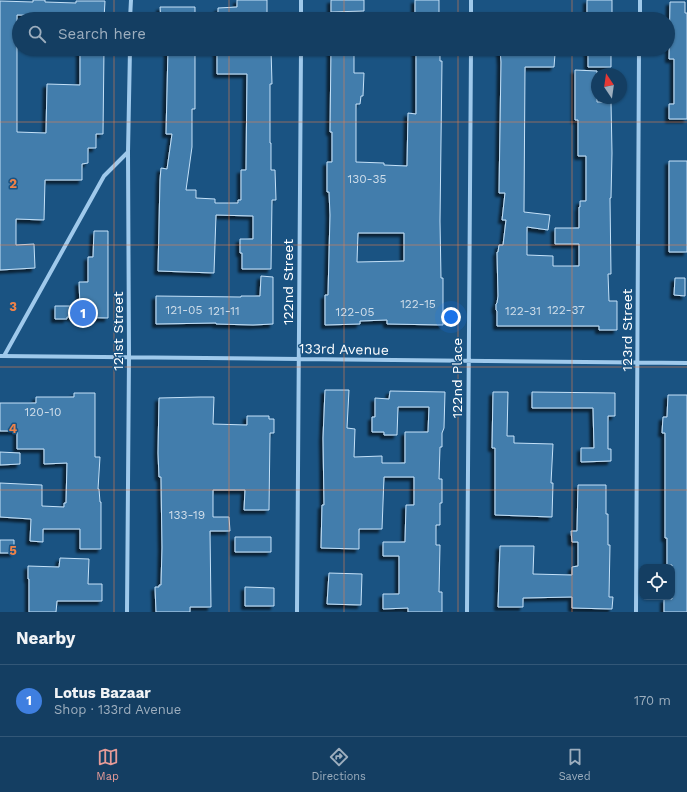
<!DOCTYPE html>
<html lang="en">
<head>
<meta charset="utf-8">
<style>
  :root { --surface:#143e62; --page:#1d4568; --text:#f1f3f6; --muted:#9daebe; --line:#335777; --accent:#e69b98 }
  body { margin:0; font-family:"Work Sans",sans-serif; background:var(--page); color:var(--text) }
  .controls { position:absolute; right:12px; bottom:12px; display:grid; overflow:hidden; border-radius:8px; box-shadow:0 1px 3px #0004 }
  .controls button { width:36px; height:36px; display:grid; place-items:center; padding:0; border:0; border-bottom:1px solid var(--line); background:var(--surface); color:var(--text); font:20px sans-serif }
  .compass { position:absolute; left:591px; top:68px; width:36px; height:36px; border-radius:50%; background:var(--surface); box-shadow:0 1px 3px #0004; rotate:347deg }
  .you { position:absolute; left:451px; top:317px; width:14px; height:14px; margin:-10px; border:3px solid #fff; border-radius:50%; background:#1a73e8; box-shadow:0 0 0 6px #1a73e833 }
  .badge { display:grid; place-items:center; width:26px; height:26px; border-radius:50%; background:var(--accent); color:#fff; font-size:13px; font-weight:700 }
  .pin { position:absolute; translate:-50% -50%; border:2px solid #fff; box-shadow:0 1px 4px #0006 }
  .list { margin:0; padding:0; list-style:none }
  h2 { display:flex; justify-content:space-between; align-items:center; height:52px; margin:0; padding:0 16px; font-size:17px }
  h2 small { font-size:13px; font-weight:400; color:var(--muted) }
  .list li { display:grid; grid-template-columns:26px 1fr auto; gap:12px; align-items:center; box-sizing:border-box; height:72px; padding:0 16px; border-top:1px solid var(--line) }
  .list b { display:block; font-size:15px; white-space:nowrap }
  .list p { margin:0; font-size:13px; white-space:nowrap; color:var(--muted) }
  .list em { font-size:13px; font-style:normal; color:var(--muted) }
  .icon { flex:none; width:22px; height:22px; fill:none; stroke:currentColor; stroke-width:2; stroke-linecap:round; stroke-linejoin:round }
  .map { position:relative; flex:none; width:687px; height:612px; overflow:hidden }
  .search { position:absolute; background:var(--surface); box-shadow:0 1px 3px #0004; left:12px; right:12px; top:12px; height:44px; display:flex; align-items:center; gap:10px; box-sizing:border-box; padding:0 14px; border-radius:22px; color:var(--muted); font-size:15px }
  .sheet { height:124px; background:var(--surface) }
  nav { display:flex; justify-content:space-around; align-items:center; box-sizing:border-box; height:56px; border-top:1px solid var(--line); background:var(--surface); font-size:11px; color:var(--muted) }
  nav a { display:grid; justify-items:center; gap:2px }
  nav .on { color:var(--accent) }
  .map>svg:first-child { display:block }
</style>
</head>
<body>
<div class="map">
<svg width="687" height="612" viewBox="0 0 687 612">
  <defs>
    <filter id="shadow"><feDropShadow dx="-3.5" dy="3.5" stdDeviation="1" flood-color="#0009"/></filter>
  </defs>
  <rect width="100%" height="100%" fill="#1a5382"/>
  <path fill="#437dac" stroke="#c4e1f8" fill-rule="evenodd" filter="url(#shadow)" d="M33,0h12v2l31,1v-2h29l-1,18h-28v-3l-59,-1v117l29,1 1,-49 33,1v-36h24l-1,85h-7v14h-8v15l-6,1v16h-37l-1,40 -28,-1v26l18,-1 1,24 -35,2v-269l33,1z
    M237,0h30v19h-49v-11l19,-1z
    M331,0h33v11l-33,1z
    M415,0h24v19h-24z
    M587,0h25v14h-25z
    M670,2h15v11h2v106h-18v-15h5v-45h-5z
    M160,7h35v12h-34z
    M168,49h27v60h-3v38l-6,43h10v8l19,1v4h23v-3h3v-30h5l1,-96h-30v-25h54l1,35h-2v59h1v27h4l1,30h-4l-1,69h-29v-16h-2v-14h13v-23l-37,-1 -2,58 -56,-2 2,-91 1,-12 6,1 5,-35h-6z
    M331,49h23v24h10l-1,23h-2l-1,8h-4v58l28,1v2l23,1 1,-53 8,1v-65h24v12h2l-2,160 1,57h2v47l-56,-1v-4l-27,1v3l-35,1v-30h3l2,-80 -1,-23h-2v-30h5v-30h-2zM358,233h46v28l-47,1z
    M500,49h25l-1,5h31l-1,13h-29l-1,145 26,3 -2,15 -21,-3v28l26,1v10h26v-22h-24v-16h24v-21h1v-6h6v-45h-8v-36h-3v-50l22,1v31h14l1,51 -1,45h-1l1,76h-3l1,27h8v29h-18v-4h-102v-15l-1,-1v-6l1,-1 1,-7 -1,-44h1l1,-7h4l3,-25h-4l3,-27h-6l2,-131z
    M588,50h23v17h-23z
    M669,161h18v91h-18z
    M94,231h14v87l-41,-1v2h-12v-13h25l-1,-24h9v-25h5z
    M261,276l12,1v47l-20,1 -37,-1v-1l-60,1v-28l85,1v-1h19z
    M675,278h10v18l-11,-1z
    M325,390h24l-2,38 8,1 -1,28 28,-1v7h23v-31h23l1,-25h-31l-1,28h-13v-3h-12v-15h3v-19l14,1 1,-8 55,1 -1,36 -2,5v14h-2l-1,32h3v24h-2v22h-4v20h4l-1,47h3v20h-34v-4l-25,1v-15h16v-38h-16v-14h22l1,-37h8v-28h-30l-2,52h-23v20l-38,-1 1,-43h2l-1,-67z
    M493,392h15l-1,44h7v7l39,1 -2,39h2l-1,34 -57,-2v-67h-3z
    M532,392l83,1v23h-7v33h3v12l-30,1v-14h13l-1,-40h-61z
    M74,393h21v64h5l-2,32h1l1,13h1v47h-21v-20h-37v13l-13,-1 1,-22 -31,-2v-34l42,2v21l22,1v-4h2l1,-40 -23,1v-15h-27v-18h-17v-28h36v-6h38z
    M668,395h19v217h-23v-13h8v-34h-5v-27h-2v-105h-3l1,-16h4z
    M200,397h14l-1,27 34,1v-9h22v3h5v14h-4l-1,77h-25l1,-20h-32v27h16l1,14h-20l1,76h-21v5h-34l-1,-25h4v-2h2l1,-37 -1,-71h-2l-1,-24 1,-55z
    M0,452l20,1v11l-20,1z
    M578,485h28v29h2v31h2l-1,52h4l-1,12 -40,-1v-11l-49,1v9h-25l2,-61h34l-1,28 39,1v-8l6,-1v-24h-6l-1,-11h6z
    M235,537h36v15h-36z
    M0,540h14v13h-14z
    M60,558l29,1 -1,25h14v17h-45l-1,11h-27v-33h-1v-13l31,1z
    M329,573l33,1 -1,31 -34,-1z
    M245,587l29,1v18h-29z"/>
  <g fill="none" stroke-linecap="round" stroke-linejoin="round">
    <path stroke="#9fc9eb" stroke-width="4" d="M130,19l1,-19
      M301,19v-19
      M471,19v-19
      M640,19v-19
      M0,356l687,7
      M4,356l100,-180 24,-24
      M127,612l2,-255 -1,-205 2,-103
      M297,612l4,-563
      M467,612l4,-563
      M636,612l3,-563"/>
  </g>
  <path fill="none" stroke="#ee8249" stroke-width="1" stroke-opacity="0.55" d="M114,0v19M229,0v19M344,0v19M458,0v19M572,0v19M114,49v563M229,49v563M344,49v563M458,49v563M572,49v563M0,122h687M0,245h687M0,367h687M0,490h687"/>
  <g text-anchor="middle" stroke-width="3" stroke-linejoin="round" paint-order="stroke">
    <g font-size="12" fill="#d0deea">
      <text x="367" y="183">130-35</text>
      <text x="418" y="308">122-15</text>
      <text x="184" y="314">121-05</text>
      <text x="566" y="314">122-37</text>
      <text x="224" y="315">121-11</text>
      <text x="523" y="315">122-31</text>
      <text x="355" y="316">122-05</text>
      <text x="43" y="416">120-10</text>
      <text x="187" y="519">133-19</text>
    </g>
    <g font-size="14" fill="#fff" stroke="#1a5382">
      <text transform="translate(288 282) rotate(-90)" y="5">122nd Street</text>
      <text transform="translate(627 330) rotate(-90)" y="5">123rd Street</text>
      <text transform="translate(118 331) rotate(-90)" y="5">121st Street</text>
      <text transform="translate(344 349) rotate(1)" y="5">133rd Avenue</text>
      <text transform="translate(457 378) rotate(-90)" y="5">122nd Place</text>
    </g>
  </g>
  <g font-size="13" text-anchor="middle" font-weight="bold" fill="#ee8249" stroke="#1a5382" stroke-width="3" stroke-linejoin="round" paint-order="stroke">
    <text x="13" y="188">2</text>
    <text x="13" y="311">3</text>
    <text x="13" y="433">4</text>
    <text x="13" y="555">5</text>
  </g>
</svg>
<div class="controls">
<button><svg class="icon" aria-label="locate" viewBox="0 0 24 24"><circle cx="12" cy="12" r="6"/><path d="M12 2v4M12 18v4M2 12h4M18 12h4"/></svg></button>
</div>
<svg class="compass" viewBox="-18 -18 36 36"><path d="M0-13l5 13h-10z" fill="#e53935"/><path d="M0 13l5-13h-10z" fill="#9daebe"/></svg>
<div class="you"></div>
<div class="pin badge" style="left:83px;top:313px;background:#3f7fe0">1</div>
<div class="search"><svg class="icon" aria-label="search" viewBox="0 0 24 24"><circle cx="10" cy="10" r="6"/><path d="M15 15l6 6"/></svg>Search here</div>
</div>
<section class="sheet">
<h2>Nearby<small></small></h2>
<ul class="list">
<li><span class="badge" style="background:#3f7fe0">1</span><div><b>Lotus Bazaar</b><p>Shop · 133rd Avenue</p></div><em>170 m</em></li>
</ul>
</section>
<nav>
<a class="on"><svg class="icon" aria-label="map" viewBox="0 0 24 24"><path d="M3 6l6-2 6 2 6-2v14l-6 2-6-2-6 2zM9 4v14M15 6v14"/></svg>Map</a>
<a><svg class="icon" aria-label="directions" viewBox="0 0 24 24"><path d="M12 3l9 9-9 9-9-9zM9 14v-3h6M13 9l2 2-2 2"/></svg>Directions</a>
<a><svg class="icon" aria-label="saved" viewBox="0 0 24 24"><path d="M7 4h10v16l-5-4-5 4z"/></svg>Saved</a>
</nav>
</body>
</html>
